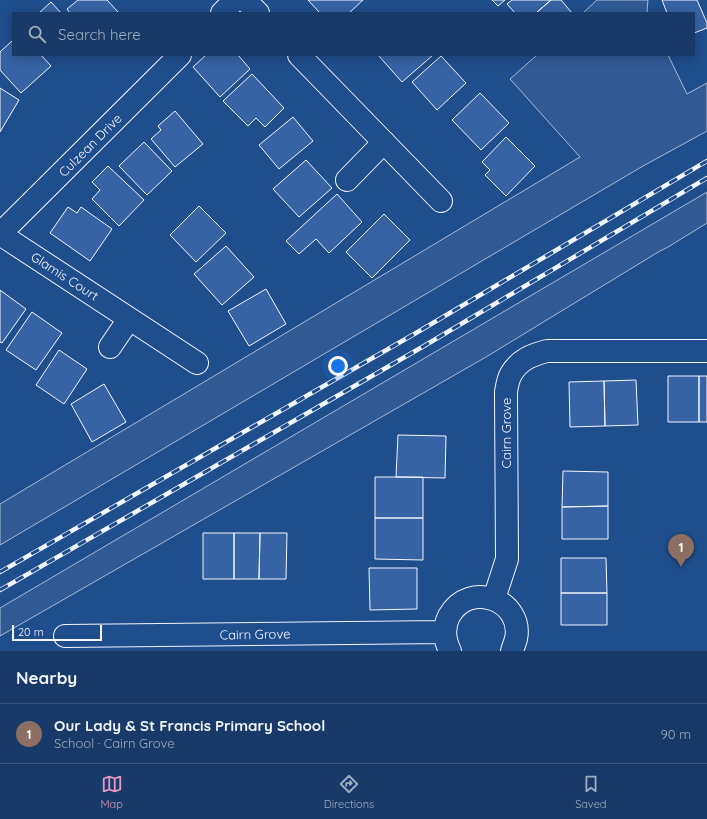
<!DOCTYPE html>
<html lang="en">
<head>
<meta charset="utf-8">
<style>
  :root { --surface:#173a69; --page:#20416f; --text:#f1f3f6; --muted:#9eadc0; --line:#36547d; --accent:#e797bd }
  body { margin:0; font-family:Quicksand,sans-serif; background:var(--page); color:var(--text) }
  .scale { position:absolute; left:12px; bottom:10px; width:90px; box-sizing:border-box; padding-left:4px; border:2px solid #f2f6ff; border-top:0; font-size:11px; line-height:14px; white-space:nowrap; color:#f2f6ff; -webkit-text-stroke:3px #1f4e8c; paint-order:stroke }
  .you { position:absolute; left:338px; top:366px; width:14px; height:14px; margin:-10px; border:3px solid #fff; border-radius:50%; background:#1a73e8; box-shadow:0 0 0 6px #1a73e833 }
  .badge { display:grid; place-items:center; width:26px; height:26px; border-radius:50%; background:var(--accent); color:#fff; font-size:13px; font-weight:700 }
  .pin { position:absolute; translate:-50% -33px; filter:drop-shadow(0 1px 2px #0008) }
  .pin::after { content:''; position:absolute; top:21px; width:14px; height:12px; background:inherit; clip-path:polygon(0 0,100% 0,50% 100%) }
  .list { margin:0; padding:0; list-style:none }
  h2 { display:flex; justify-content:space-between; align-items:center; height:52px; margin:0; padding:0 16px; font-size:17px }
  h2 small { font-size:13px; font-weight:400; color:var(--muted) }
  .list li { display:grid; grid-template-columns:26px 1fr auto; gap:12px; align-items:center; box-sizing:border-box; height:60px; padding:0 16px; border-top:1px solid var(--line) }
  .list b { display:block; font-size:15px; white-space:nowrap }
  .list p { margin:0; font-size:13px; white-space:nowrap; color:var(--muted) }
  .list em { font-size:13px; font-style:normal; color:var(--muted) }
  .icon { flex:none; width:22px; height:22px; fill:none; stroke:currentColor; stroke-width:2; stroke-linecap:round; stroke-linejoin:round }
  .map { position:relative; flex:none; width:707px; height:651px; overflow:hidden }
  .search { position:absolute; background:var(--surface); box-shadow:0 2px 10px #0003; left:12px; right:12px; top:12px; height:44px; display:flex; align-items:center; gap:10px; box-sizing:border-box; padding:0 14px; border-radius:0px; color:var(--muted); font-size:15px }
  .sheet { height:112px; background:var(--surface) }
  nav { display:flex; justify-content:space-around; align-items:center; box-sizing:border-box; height:56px; border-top:1px solid var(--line); background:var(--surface); font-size:11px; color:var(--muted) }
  nav a { display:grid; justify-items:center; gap:2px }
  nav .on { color:var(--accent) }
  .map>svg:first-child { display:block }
</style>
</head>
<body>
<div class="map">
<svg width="707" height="651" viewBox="0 0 707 651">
  <rect width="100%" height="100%" fill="#1f4e8c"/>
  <path fill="#305b95" stroke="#a8bbd7" d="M597,0h51l-1,11 1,2h-65z
    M537,55h131l19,39 20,-11v48l-64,35 -643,379v-41l580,-347 -70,-78z
    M707,192v31l-39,24 -8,4 -174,106 -486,279v-28z"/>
  <path fill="#3563a3" stroke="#f2f6ff" d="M78,0h29l12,13h-49l-3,-4z
    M308,0h55l-14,13h-29z
    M492,0h13l-7,6z
    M512,0h39l-15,13h-21l-8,-9z
    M551,0h10l11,13h-36z
    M662,0h35l10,23v5l-13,5v-20h-27z
    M51,2l10,11h-22z
    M13,40v15h28l10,11 -30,27 -21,-23v-18z
    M206,55h32l12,14 -30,28 -27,-30z
    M378,55h55l-31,27z
    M441,56l25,27 -29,27 -25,-28z
    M252,74l32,34 -19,19 -9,-9 -8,8 -25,-25z
    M0,88l19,12 -19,32z
    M480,93l29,30 -28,27 -29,-30z
    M175,111l28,33 -28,23 -24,-28 10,-9 -3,-4z
    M293,117l20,24 -34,28 -20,-24z
    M506,137l29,29 -29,30 -21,-21 5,-5 -8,-8z
    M144,142l28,29 -25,24 -28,-29z
    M306,160l26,28 -33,29 -26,-28z
    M108,166l36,34 -25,26 -27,-27 8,-9 -8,-8z
    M337,194l25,28 -33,31 -13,-14 -17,15 -13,-13z
    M199,206l27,27 -30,29 -26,-27z
    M68,207l9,6 4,-6 31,22 -22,32 -40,-28z
    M384,214l26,26 -38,38 -26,-26z
    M226,246l28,31 -32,28 -28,-31z
    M266,289l20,35 -37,22 -21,-35z
    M0,290l26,19 -24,34 -2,-1z
    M32,312l30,21 -26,37 -30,-20z
    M59,350l28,19 -23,35 -28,-19z
    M668,376h31v46h-31z
    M699,376h8v46h-8z
    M636,380l2,45 -33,1 -1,-45z
    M604,381l1,45 -35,1 -1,-45z
    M104,384l22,38 -34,20 -21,-38z
    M398,435l48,1 -1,42 -49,-1z
    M563,471l45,1v34l-46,1z
    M375,477h48v41h-48z
    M608,506v33h-46v-32z
    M375,518h48v42l-48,-1z
    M203,533h31v46h-31z
    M234,533h26l-1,46h-25z
    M260,533h27l-1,46h-27z
    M561,558h45l1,35h-46z
    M369,568h48v41l-47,1z
    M561,593h46v32h-46z"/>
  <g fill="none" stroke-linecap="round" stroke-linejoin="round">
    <defs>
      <path id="minor" d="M245,0l13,13
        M222,13l13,-13
        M299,55l142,146
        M347,180l37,-38
        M0,234l180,-179
        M0,234l197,129
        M110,347l19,-28
        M494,599l13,-40 -1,-167c1,-6 2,-13 5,-18 9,-15 21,-19 36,-23h160
        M65,636l379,-4
        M450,651c-6,-12 -7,-23 -1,-35 21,-37 75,-15 67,23 -1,4 -3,8 -4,12"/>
    </defs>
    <use href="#minor" stroke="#f2f6ff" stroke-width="24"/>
    <use href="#minor" stroke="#1f4e8c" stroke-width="22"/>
    <defs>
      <path id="rail" d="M0,572l416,-239 291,-172
        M0,590l424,-244 283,-168"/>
    </defs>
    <use href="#rail" stroke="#f2f6ff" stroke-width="4.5"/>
    <use href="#rail" stroke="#1f4e8c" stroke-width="3" stroke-dasharray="9" stroke-linecap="butt"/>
  </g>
  <g text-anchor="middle" stroke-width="3" stroke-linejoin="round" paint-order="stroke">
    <g font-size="13" fill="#f2f6ff" stroke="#1f4e8c">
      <text transform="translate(90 145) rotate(-45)" y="5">Culzean Drive</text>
      <text transform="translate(65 276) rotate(33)" y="5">Glamis Court</text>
      <text transform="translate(506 433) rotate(-90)" y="5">Cairn Grove</text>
      <text transform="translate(255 634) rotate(-1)" y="5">Cairn Grove</text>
    </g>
  </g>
</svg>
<div class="scale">20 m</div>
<div class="you"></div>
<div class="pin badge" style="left:681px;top:567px;background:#8d6e63">1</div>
<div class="search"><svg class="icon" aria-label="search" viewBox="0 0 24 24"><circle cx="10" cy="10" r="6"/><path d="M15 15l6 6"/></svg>Search here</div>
</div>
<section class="sheet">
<h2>Nearby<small></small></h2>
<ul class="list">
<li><span class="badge" style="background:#8d6e63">1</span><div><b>Our Lady &amp; St Francis Primary School</b><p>School · Cairn Grove</p></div><em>90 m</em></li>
</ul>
</section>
<nav>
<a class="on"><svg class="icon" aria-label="map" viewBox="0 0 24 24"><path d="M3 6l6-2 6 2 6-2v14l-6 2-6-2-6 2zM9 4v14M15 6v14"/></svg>Map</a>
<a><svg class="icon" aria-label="directions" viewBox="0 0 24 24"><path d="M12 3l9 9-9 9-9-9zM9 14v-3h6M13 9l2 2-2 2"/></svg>Directions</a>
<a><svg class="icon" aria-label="saved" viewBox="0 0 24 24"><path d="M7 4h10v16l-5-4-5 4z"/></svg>Saved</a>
</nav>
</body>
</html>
